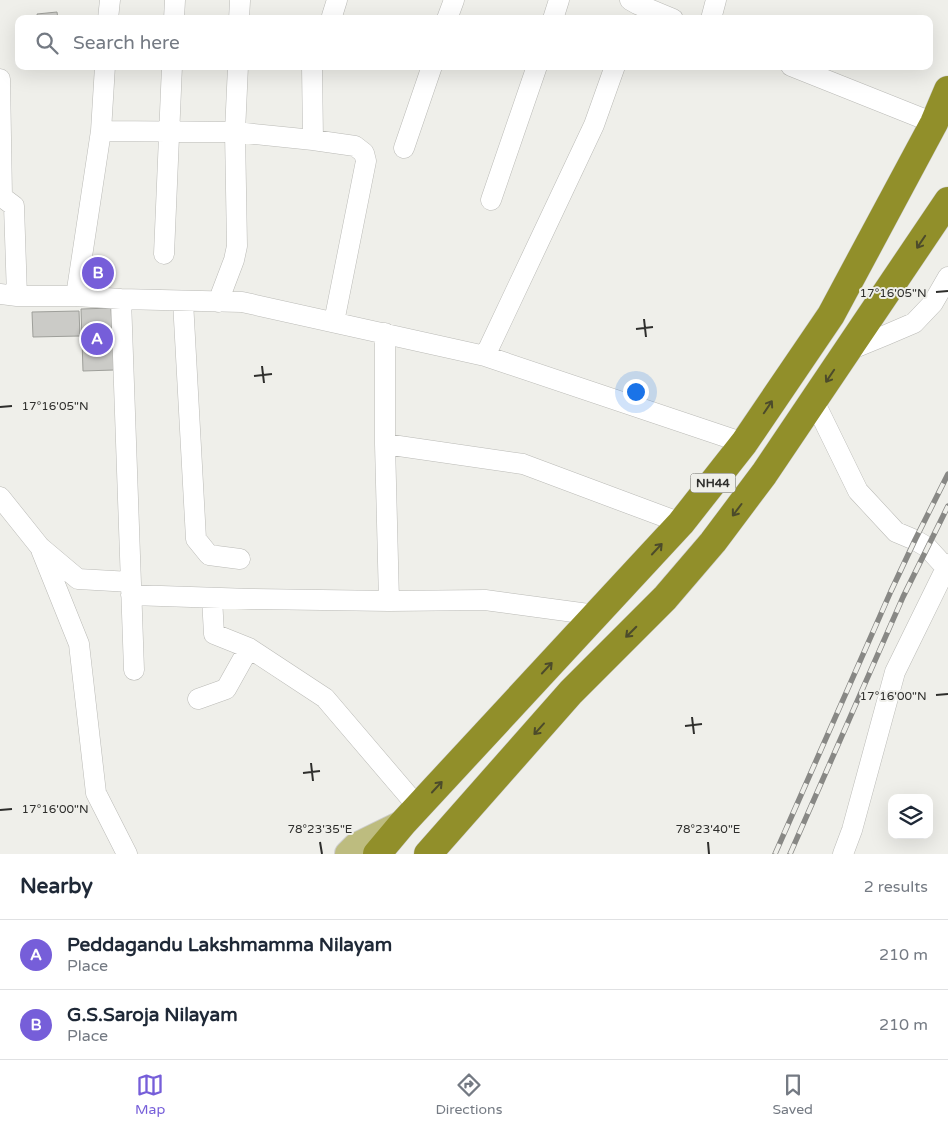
<!DOCTYPE html>
<html lang="en">
<head>
<meta charset="utf-8">
<style>
  :root { --surface:#fff; --page:#f6f6f7; --text:#1f2937; --muted:#747a83; --line:#e0e1e3; --accent:#765ed9 }
  body { margin:0; font-family:"Varela Round",sans-serif; background:var(--page); color:var(--text) }
  .controls { position:absolute; right:15px; bottom:15px; display:grid; overflow:hidden; border-radius:10px; box-shadow:0 5px 20px #0002 }
  .controls button { width:45px; height:45px; display:grid; place-items:center; padding:0; border:0; border-bottom:1px solid var(--line); background:var(--surface); color:var(--text); font:25px sans-serif }
  .you { position:absolute; left:635px; top:391px; width:18px; height:18px; margin:-12px; border:4px solid #fff; border-radius:50%; background:#1a73e8; box-shadow:0 0 0 8px #1a73e833 }
  .badge { display:grid; place-items:center; width:32px; height:32px; border-radius:50%; background:var(--accent); color:#fff; font-size:16px; font-weight:700 }
  .pin { position:absolute; translate:-50% -50%; border:2px solid #fff; box-shadow:0 1px 5px #0006 }
  .list { margin:0; padding:0; list-style:none }
  h2 { display:flex; justify-content:space-between; align-items:center; height:65px; margin:0; padding:0 20px; font-size:21px }
  h2 small { font-size:16px; font-weight:400; color:var(--muted) }
  .list li { display:grid; grid-template-columns:32px 1fr auto; gap:15px; align-items:center; box-sizing:border-box; height:70px; padding:0 20px; border-top:1px solid var(--line) }
  .list b { display:block; font-size:19px; white-space:nowrap }
  .list p { margin:0; font-size:16px; white-space:nowrap; color:var(--muted) }
  .list em { font-size:16px; font-style:normal; color:var(--muted) }
  .icon { flex:none; width:28px; height:28px; fill:none; stroke:currentColor; stroke-width:2; stroke-linecap:round; stroke-linejoin:round }
  .map { position:relative; flex:none; width:948px; height:854px; overflow:hidden }
  .search { position:absolute; background:var(--surface); box-shadow:0 5px 20px #0002; left:15px; right:15px; top:15px; height:55px; display:flex; align-items:center; gap:12px; box-sizing:border-box; padding:0 18px; border-radius:10px; color:var(--muted); font-size:19px }
  .sheet { height:205px; background:var(--surface) }
  nav { display:flex; justify-content:space-around; align-items:center; box-sizing:border-box; height:70px; border-top:1px solid var(--line); background:var(--surface); font-size:14px; color:var(--muted) }
  nav a { display:grid; justify-items:center; gap:2px }
  nav .on { color:var(--accent) }
  .map>svg:first-child { display:block }
</style>
</head>
<body>
<div class="map">
<svg width="948" height="854" viewBox="0 0 948 854">
  <rect width="100%" height="100%" fill="#efefea"/>
  <path fill="#cbcbc7" stroke="#9e9f9a" d="M57,12l1,7h-20l-1,-5z
    M84,265l28,1 -1,15h-27z
    M111,308l3,62 -31,1 -2,-62z
    M79,311l1,25 -47,1 -1,-25z"/>
  <g fill="none" stroke-linecap="round" stroke-linejoin="round">
    <defs>
      <path id="minor" d="M630,0l7,4 36,15
        M332,16l5,-16
        M108,19l2,-19
        M174,19l1,-19
        M239,19l1,-18
        M447,19l7,-19
        M553,19l6,-19
        M711,19l5,-19
        M312,66l1,74
        M791,66l143,57
        M0,79l2,118 12,9 3,90
        M101,131l134,1 78,8 42,6 9,7 2,8 -32,161
        M404,148l28,-82
        M491,200l46,-134
        M164,254l8,-188
        M0,294l17,2h59l45,3 121,3 243,54 259,87
        M76,296l25,-165 4,-65
        M121,299l13,371
        M183,301l13,238 13,16 31,4
        M218,302l16,-42 3,-14 -2,-114 3,-66
        M385,333v111l4,157
        M847,351l39,-16 28,-12 19,-20 15,-26
        M485,356l109,-231 21,-59
        M814,401l44,90 38,41 19,8 12,7 21,23
        M385,444l138,20 158,59
        M0,497l40,50 38,32 53,3
        M40,547l39,97 17,149 31,61
        M131,595l120,4 138,2 96,-1 111,15
        M212,598l2,36 35,14 76,50 93,109
        M198,699l28,-10 23,-41
        M843,854l9,-24 43,-158 53,-108"/>
      <path id="major" d="M348,854l8,-8 47,-23"/>
      <path id="highway" d="M377,854l26,-31 278,-300 63,-80 87,-128 103,-192 14,-33
        M428,854l143,-162 94,-94 48,-56 51,-68 184,-273"/>
    </defs>
    <use href="#minor" stroke="#babab6" stroke-width="21"/>
    <use href="#major" stroke="#cdcdcc" stroke-width="28"/>
    <use href="#highway" stroke="#cdcdcc" stroke-width="29"/>
    <use href="#minor" stroke="#fff" stroke-width="20"/>
    <use href="#major" stroke="#bdbc7f" stroke-width="26"/>
    <use href="#highway" stroke="#918f2a" stroke-width="28"/>
    <defs>
      <path id="rail" d="M775,854l116,-263 24,-51 33,-66
        M790,854l113,-257 45,-91"/>
    </defs>
    <use href="#rail" stroke="#888885" stroke-width="5.5"/>
    <use href="#rail" stroke="#efefea" stroke-width="4" stroke-dasharray="11" stroke-linecap="butt"/>
  </g>
  <defs><path id="oneway-shaft" d="M-6 0H5M1.5-3L5.5 0L1.5 3" fill="none" stroke-width="1.6" stroke-linecap="round" stroke-linejoin="round" transform="scale(1.25)"/></defs>
  <g stroke="#4c4b2b">
    <use href="#oneway-shaft" transform="translate(921 242) rotate(124)"/>
    <use href="#oneway-shaft" transform="translate(830 376) rotate(124)"/>
    <use href="#oneway-shaft" transform="translate(768 407) rotate(-56)"/>
    <use href="#oneway-shaft" transform="translate(737 510) rotate(127)"/>
    <use href="#oneway-shaft" transform="translate(657 549) rotate(-47)"/>
    <use href="#oneway-shaft" transform="translate(631 632) rotate(135)"/>
    <use href="#oneway-shaft" transform="translate(547 668) rotate(-47)"/>
    <use href="#oneway-shaft" transform="translate(539 729) rotate(132)"/>
    <use href="#oneway-shaft" transform="translate(437 787) rotate(-47)"/>
  </g>
  <path fill="none" stroke="#2e2e2c" stroke-width="2" d="M936,292l12,-1M644,319l2,18M636,329l17,-2M262,366l2,17M254,376l18,-2M0,407l12,-1M936,695l12,-1M692,717l2,17M685,726l17,-2M311,763l2,18M303,773l17,-2M0,810l12,-1M320,842l2,12M708,842l1,12"/>
  <g text-anchor="middle" stroke-width="4" stroke-linejoin="round" paint-order="stroke">
    <rect fill="#efefea" stroke="#686865" stroke-width="1" x="690.5" y="473.5" width="45" height="19" rx="4"/>
    <g font-size="12" font-weight="bold" fill="#2e2e2c">
      <text x="713" y="487">NH44</text>
    </g>
  </g>
  <g font-size="12" text-anchor="middle" fill="#2e2e2c" stroke="#efefea" stroke-width="4" stroke-linejoin="round" paint-order="stroke">
    <text x="893" y="297">17°16'05"N</text>
    <text x="55" y="410">17°16'05"N</text>
    <text x="893" y="700">17°16'00"N</text>
    <text x="55" y="813">17°16'00"N</text>
    <text x="320" y="833">78°23'35"E</text>
    <text x="708" y="833">78°23'40"E</text>
  </g>
</svg>
<div class="controls">
<button><svg class="icon" aria-label="layers" viewBox="0 0 24 24"><path d="M12 4l9 5-9 5-9-5zM3 14l9 5 9-5"/></svg></button>
</div>
<div class="you"></div>
<div class="pin badge" style="left:97px;top:339px">A</div>
<div class="pin badge" style="left:98px;top:273px">B</div>
<div class="search"><svg class="icon" aria-label="search" viewBox="0 0 24 24"><circle cx="10" cy="10" r="6"/><path d="M15 15l6 6"/></svg>Search here</div>
</div>
<section class="sheet">
<h2>Nearby<small>2 results</small></h2>
<ul class="list">
<li><span class="badge">A</span><div><b>Peddagandu Lakshmamma Nilayam</b><p>Place</p></div><em>210 m</em></li>
<li><span class="badge">B</span><div><b>G.S.Saroja Nilayam</b><p>Place</p></div><em>210 m</em></li>
</ul>
</section>
<nav>
<a class="on"><svg class="icon" aria-label="map" viewBox="0 0 24 24"><path d="M3 6l6-2 6 2 6-2v14l-6 2-6-2-6 2zM9 4v14M15 6v14"/></svg>Map</a>
<a><svg class="icon" aria-label="directions" viewBox="0 0 24 24"><path d="M12 3l9 9-9 9-9-9zM9 14v-3h6M13 9l2 2-2 2"/></svg>Directions</a>
<a><svg class="icon" aria-label="saved" viewBox="0 0 24 24"><path d="M7 4h10v16l-5-4-5 4z"/></svg>Saved</a>
</nav>
</body>
</html>
